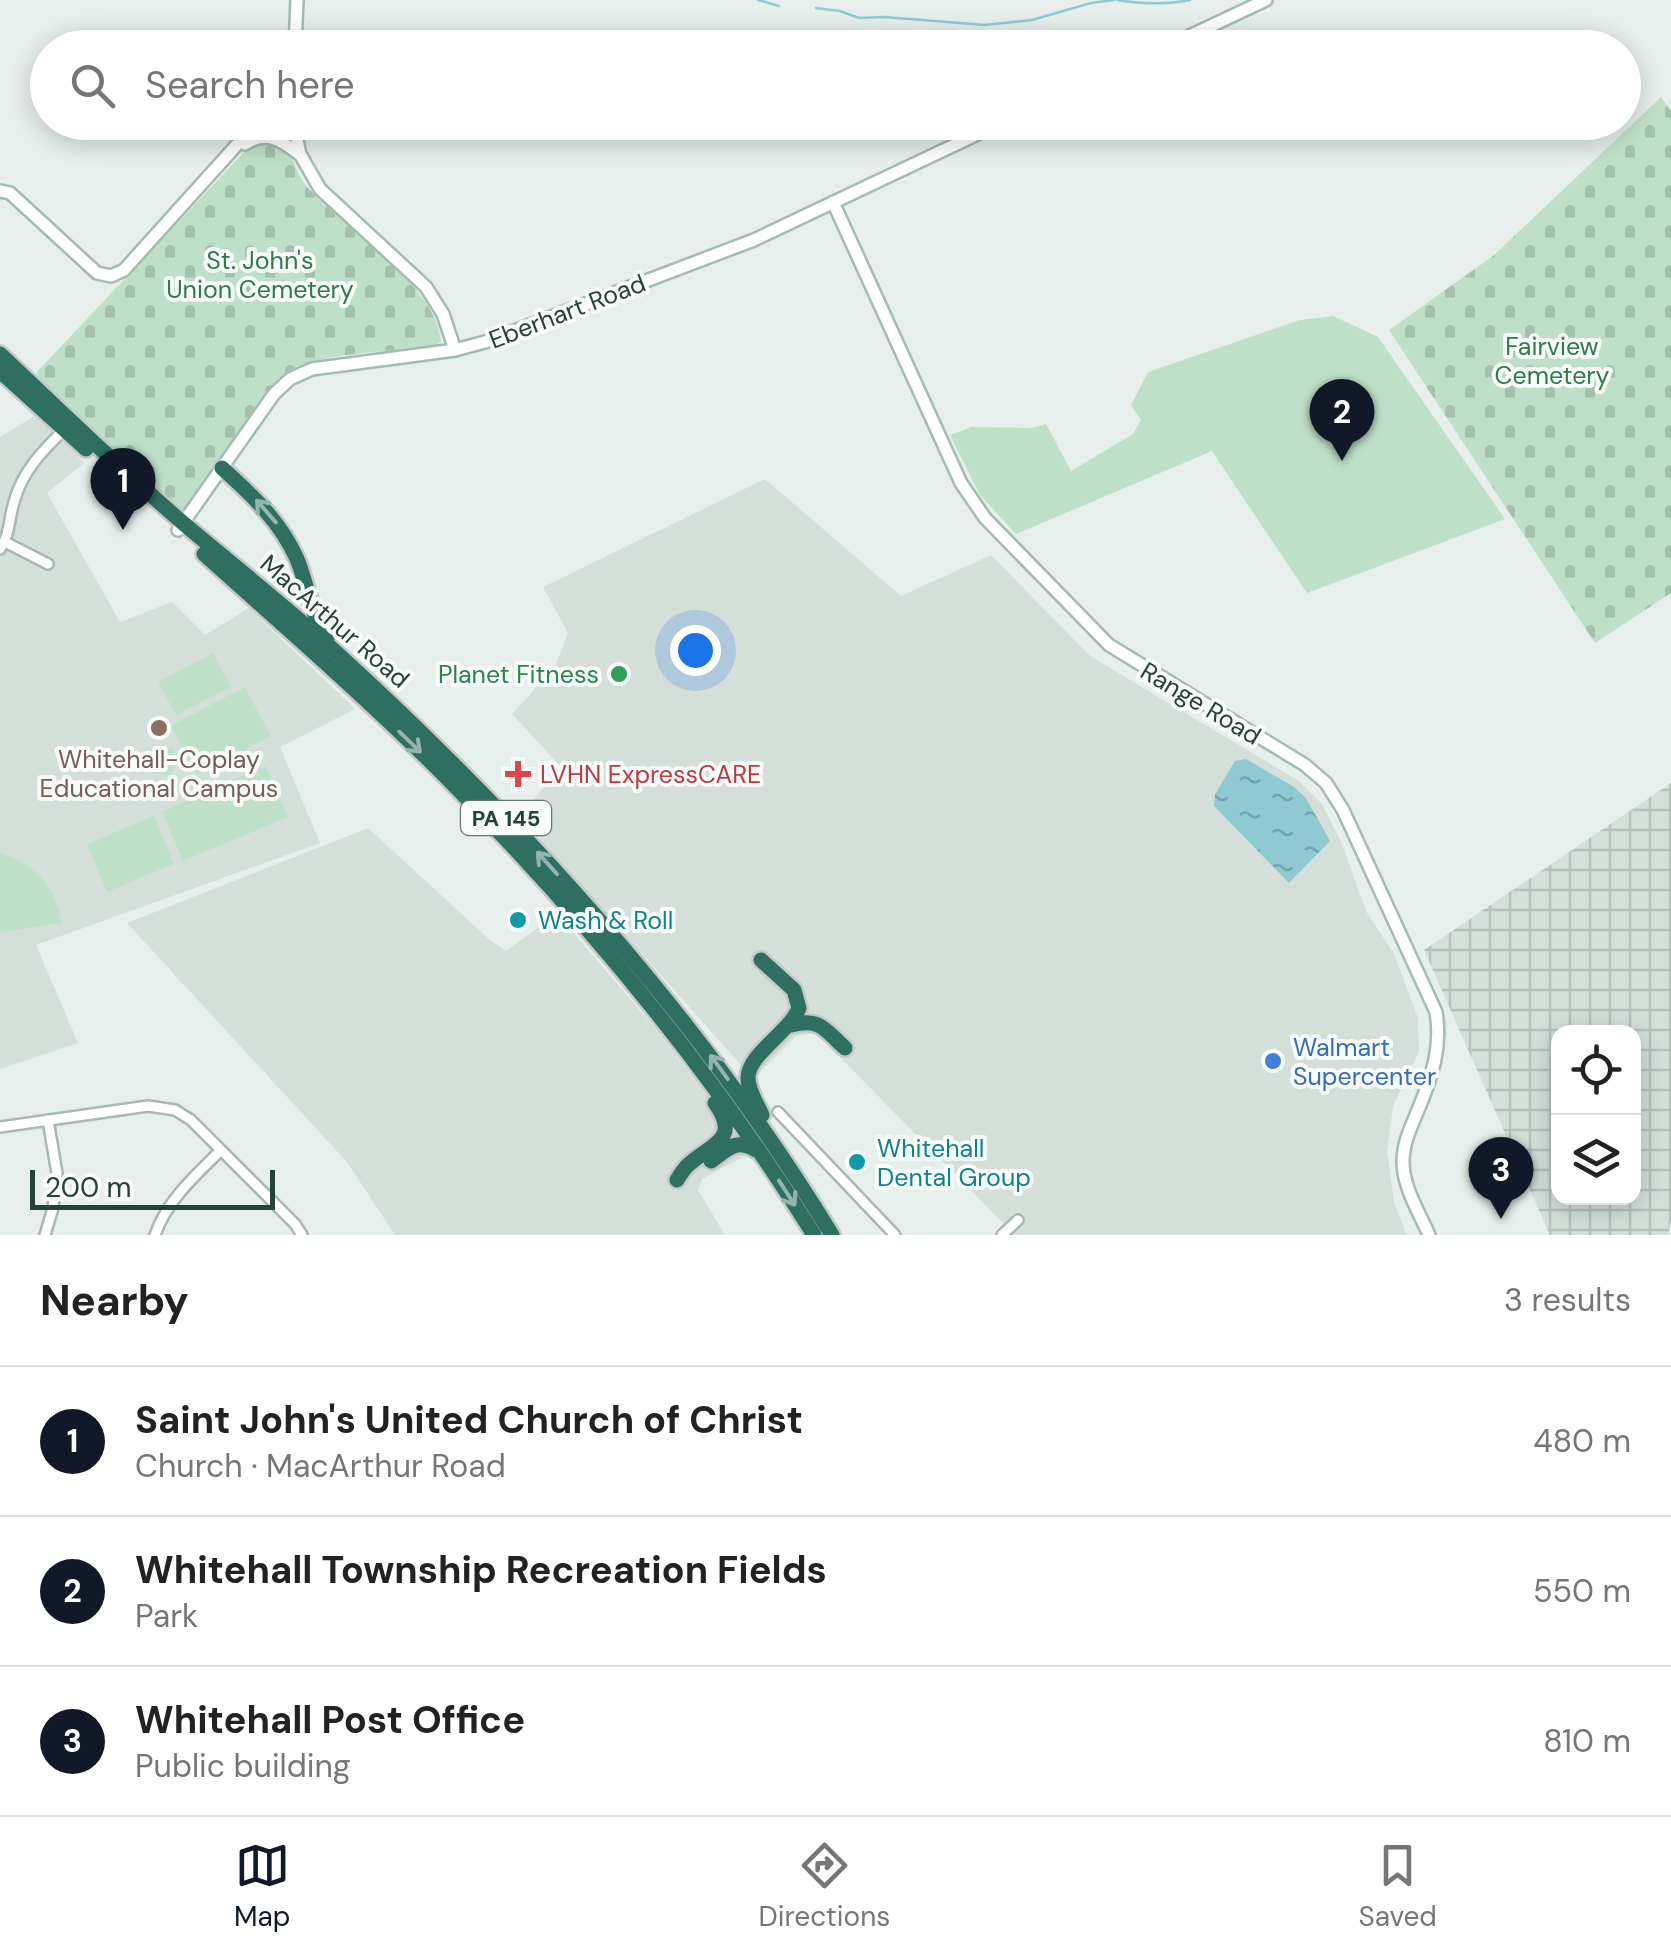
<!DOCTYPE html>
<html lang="en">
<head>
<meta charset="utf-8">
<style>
  :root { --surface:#fff; --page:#f6f6f6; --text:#222; --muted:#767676; --line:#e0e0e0; --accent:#111827 }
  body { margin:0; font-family:"DM Sans",sans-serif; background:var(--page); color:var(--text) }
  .controls { position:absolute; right:30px; bottom:30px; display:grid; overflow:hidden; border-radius:20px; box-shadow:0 5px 25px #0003 }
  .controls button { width:90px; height:90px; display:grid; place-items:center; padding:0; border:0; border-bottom:2px solid var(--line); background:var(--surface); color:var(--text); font:50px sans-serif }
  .scale { position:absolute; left:30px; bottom:25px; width:245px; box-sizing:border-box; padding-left:10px; border:5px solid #24423a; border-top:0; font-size:28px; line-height:35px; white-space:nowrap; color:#24423a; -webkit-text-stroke:8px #f7fbf9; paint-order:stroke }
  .you { position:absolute; left:695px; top:650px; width:35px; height:35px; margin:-25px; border:8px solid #fff; border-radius:50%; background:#1a73e8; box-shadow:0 0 0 15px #1a73e833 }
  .badge { display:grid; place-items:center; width:65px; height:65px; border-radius:50%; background:var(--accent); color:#fff; font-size:32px; font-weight:700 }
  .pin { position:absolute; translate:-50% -82px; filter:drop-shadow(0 2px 5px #0008) }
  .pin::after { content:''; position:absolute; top:52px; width:35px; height:30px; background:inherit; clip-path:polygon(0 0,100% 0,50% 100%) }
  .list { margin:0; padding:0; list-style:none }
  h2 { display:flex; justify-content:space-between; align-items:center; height:130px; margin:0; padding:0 40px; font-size:42px }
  h2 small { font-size:32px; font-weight:400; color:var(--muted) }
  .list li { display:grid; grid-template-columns:65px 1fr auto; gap:30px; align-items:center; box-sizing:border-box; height:150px; padding:0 40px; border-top:2px solid var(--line) }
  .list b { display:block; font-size:38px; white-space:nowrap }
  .list p { margin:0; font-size:32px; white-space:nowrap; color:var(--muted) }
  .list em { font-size:32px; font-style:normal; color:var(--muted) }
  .icon { flex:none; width:55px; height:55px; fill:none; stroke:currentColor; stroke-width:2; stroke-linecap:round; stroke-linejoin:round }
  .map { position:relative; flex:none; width:1671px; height:1235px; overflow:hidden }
  .search { position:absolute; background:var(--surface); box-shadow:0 5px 25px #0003; left:30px; right:30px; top:30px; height:110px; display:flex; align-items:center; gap:25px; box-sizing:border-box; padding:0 35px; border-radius:55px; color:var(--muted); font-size:38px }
  .sheet { height:580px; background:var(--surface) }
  nav { display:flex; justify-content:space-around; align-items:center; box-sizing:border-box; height:140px; border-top:2px solid var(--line); background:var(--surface); font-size:28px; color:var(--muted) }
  nav a { display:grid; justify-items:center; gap:5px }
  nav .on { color:var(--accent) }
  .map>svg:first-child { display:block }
</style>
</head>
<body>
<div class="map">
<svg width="1671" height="1235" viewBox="0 0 1671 1235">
  <defs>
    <pattern id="industrial-grid" width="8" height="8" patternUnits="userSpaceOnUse" patternTransform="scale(2.5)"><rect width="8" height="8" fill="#d4dfda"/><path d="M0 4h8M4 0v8" fill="none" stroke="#b6c1bc"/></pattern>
    <pattern id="cemetery-stones" width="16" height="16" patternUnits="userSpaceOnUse" patternTransform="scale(2.5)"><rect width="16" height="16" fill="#bfe0c8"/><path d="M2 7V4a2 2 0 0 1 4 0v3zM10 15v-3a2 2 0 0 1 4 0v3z" fill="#a4c1ad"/></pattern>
    <pattern id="water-ripples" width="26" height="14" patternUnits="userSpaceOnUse" patternTransform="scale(2.5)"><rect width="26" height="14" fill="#8ec9d4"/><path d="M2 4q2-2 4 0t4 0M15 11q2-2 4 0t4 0" fill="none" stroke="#74a5ad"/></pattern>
  </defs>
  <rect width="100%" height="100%" fill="#e6efeb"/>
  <path fill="#d4dfda" d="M38,414l46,49 -37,30 73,129 52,-20 33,33 44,-27 106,101 -75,38 40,96 -284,102 42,98 -78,26v-632z
    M765,479l136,117 90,-41 99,101 209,125 23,23 19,38 26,71 27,41 24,64 1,34 -26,54 -6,45 7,51 13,33h-392l-199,-202 -20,3 -38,38 -2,8 -237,-267 43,-47 -50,-54 43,-48 13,-33 -25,-46z
    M368,828l123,113 15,10 51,-37 100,116 78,102 13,22 -46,25 -4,11 27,45h-330l-48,-73 -220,-239z"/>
  <path fill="url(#industrial-grid)" fill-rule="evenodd" d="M1671,783v437l-3,15h-118l-126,-285zM1558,1032h76v166h-76z"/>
  <path fill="url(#cemetery-stones)" d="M1661,97l10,14v482l-76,50 -206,-313 104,-74z
    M260,140c46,15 27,27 52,52 37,37 126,96 129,150l-12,6c-34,3 -122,5 -145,27l-102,139 -144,-137 -1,-5 208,-221z"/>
  <path fill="#bfe0c8" d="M1333,316l45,21 127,182 -198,74 -95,-142 -196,83 -36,-39 -30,-60 22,-8 60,1 14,-4 25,47 62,-37 8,-14 -10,-15 17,-33 152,-52z
    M213,653l18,34 -55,28 -18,-33z
    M245,687l26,49 -74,39 -26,-49z
    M156,746l18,2 -2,27 -19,-2z
    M266,766l22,51 -105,44 -21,-50z
    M154,816l20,48 -67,28 -20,-48z
    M0,853c36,11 55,33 62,70l-62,9z"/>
  <path fill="url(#water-ripples)" d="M1246,759l48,28 12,11 24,43 -41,42 -75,-77 1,-12 20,-33z"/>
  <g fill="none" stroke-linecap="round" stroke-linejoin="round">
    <path stroke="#8ec9d4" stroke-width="2.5" d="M758,0l21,6
      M1117,0c24,4 48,5 73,0
      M816,8l24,3 19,7 26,-1 99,8 48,-5 59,-17 23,-3"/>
    <defs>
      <path id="street" d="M5,542l43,22
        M0,549c10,-14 9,-31 14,-47 8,-30 28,-51 50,-72
        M778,1112l117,123
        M0,1127l148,-21 27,4 16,10 104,104 7,11
        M45,1235l8,-27 4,-35 -9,-53
        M155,1235c12,-35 41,-60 66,-85
        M1002,1235l16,-15"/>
      <path id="secondary" d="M295,48l2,-48
        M1164,48l102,-48
        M293,122l7,32 20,35 106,98 17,27 12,36
        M245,144c21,-14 36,-4 54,10
        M0,191l10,2 87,80 14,3 13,-6 119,-132 16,-13 11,-3
        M833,202l128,281 24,35 124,127 196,120 21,18 17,27 93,202c6,35 -4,65 -18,98 -7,17 -15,33 -15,52 0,25 16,50 26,73
        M178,530l96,-136 16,-15 22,-10 143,-19 30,-8 269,-102 249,-118"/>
      <path id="highway" d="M0,354c60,57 120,115 183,169 52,44 106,86 156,132 187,171 361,363 493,580
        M0,371l86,78
        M222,468c30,27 58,53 75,91 11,27 14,56 30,80
        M204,554c81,73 163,144 240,221 139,140 266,292 370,460
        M761,960l33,30 5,18c-9,24 -51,46 -51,70 0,12 9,26 14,37
        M791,1025c29,-8 34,5 54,23
        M711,1161c17,-12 24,-23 45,-11
        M677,1180c3,-5 6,-10 10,-14 23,-22 55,-25 28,-63"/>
    </defs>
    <use href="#street" stroke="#a8b8b2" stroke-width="14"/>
    <use href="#secondary" stroke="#a4bbb3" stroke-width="16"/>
    <use href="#highway" stroke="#c2cac8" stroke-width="20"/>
    <use href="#street" stroke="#fff" stroke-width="9"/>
    <use href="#secondary" stroke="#fff" stroke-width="11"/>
    <use href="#highway" stroke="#2f6f62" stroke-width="15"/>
  </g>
  <defs><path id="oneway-shaft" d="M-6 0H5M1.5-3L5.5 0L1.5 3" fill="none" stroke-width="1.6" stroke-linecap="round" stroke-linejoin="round" transform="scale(2.5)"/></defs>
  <g stroke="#93b5ae">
    <use href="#oneway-shaft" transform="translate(266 511) rotate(-131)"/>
    <use href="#oneway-shaft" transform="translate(410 742) rotate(44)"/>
    <use href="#oneway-shaft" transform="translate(547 863) rotate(-132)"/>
    <use href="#oneway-shaft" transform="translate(719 1067) rotate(-126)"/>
    <use href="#oneway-shaft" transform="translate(787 1193) rotate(57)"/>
  </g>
  <circle fill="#2e9e5b" stroke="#f7fbf9" stroke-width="4" cx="619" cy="674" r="10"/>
  <circle fill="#8d6e63" stroke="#f7fbf9" stroke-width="4" cx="159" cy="728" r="10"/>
  <path fill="#e0444e" stroke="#f7fbf9" stroke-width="4" d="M513 759h10v10h10v10h-10v10h-10v-10h-10v-10h10z"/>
  <g fill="#0f9aa8" stroke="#f7fbf9" stroke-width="4">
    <circle cx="518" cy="920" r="10"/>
    <circle cx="857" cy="1162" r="10"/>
  </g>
  <circle fill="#3f7fe0" stroke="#f7fbf9" stroke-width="4" cx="1273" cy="1061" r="10"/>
  <g text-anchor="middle" stroke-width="8" stroke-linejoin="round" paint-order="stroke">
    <rect fill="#f7fbf9" stroke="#637a73" stroke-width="2.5" x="461" y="801" width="90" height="34" rx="8"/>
    <g font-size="22" font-weight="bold" fill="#24423a">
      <text x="506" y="826">PA 145</text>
    </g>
    <g font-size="25" fill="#2d7a4b" stroke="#f7fbf9">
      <text x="260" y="269">St. John's<tspan x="260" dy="29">Union Cemetery</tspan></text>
      <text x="1552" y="355">Fairview<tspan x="1552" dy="29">Cemetery</tspan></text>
    </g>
    <g font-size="25" fill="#24423a" stroke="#f7fbf9">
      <text transform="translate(567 311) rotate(-21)" y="9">Eberhart Road</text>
      <text transform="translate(335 621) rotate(41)" y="9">MacArthur Road</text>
      <text transform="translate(1201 703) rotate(31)" y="9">Range Road</text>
    </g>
    <g font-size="25" fill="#27864d" stroke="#f7fbf9" text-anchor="end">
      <text x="599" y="683">Planet Fitness</text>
    </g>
    <g font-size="25" fill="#785e54" stroke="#f7fbf9">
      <text x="159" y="768">Whitehall-Coplay<tspan x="159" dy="29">Educational Campus</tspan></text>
    </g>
    <g font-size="25" fill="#be3a42" stroke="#f7fbf9" text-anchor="start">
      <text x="540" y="783">LVHN ExpressCARE</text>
    </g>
    <g font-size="25" fill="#0d838f" stroke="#f7fbf9" text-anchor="start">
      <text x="538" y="929">Wash &amp; Roll</text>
      <text x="877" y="1157">Whitehall<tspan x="877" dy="29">Dental Group</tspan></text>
    </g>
    <g font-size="25" fill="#366cbe" stroke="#f7fbf9" text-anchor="start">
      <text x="1293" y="1056">Walmart<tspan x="1293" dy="29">Supercenter</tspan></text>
    </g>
  </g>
</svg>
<div class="controls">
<button><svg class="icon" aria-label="locate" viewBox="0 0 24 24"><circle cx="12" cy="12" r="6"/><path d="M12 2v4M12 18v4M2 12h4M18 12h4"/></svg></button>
<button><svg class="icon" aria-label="layers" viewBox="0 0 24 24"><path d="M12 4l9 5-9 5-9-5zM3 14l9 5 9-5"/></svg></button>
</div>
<div class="scale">200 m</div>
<div class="you"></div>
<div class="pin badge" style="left:123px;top:530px">1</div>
<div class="pin badge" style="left:1342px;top:461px">2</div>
<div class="pin badge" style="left:1501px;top:1219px">3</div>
<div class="search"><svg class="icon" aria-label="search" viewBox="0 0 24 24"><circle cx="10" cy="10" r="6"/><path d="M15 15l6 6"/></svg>Search here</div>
</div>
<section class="sheet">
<h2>Nearby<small>3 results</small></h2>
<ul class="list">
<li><span class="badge">1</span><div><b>Saint John's United Church of Christ</b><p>Church · MacArthur Road</p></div><em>480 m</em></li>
<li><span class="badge">2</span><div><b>Whitehall Township Recreation Fields</b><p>Park</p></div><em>550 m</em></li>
<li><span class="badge">3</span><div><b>Whitehall Post Office</b><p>Public building</p></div><em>810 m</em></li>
</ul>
</section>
<nav>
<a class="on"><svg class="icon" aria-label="map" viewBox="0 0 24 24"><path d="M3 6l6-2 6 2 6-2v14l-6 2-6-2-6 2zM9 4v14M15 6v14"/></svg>Map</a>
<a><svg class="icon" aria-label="directions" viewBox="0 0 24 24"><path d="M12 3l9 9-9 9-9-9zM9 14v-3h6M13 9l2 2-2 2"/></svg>Directions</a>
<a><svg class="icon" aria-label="saved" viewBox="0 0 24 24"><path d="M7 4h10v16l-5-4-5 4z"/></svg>Saved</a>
</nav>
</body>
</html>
